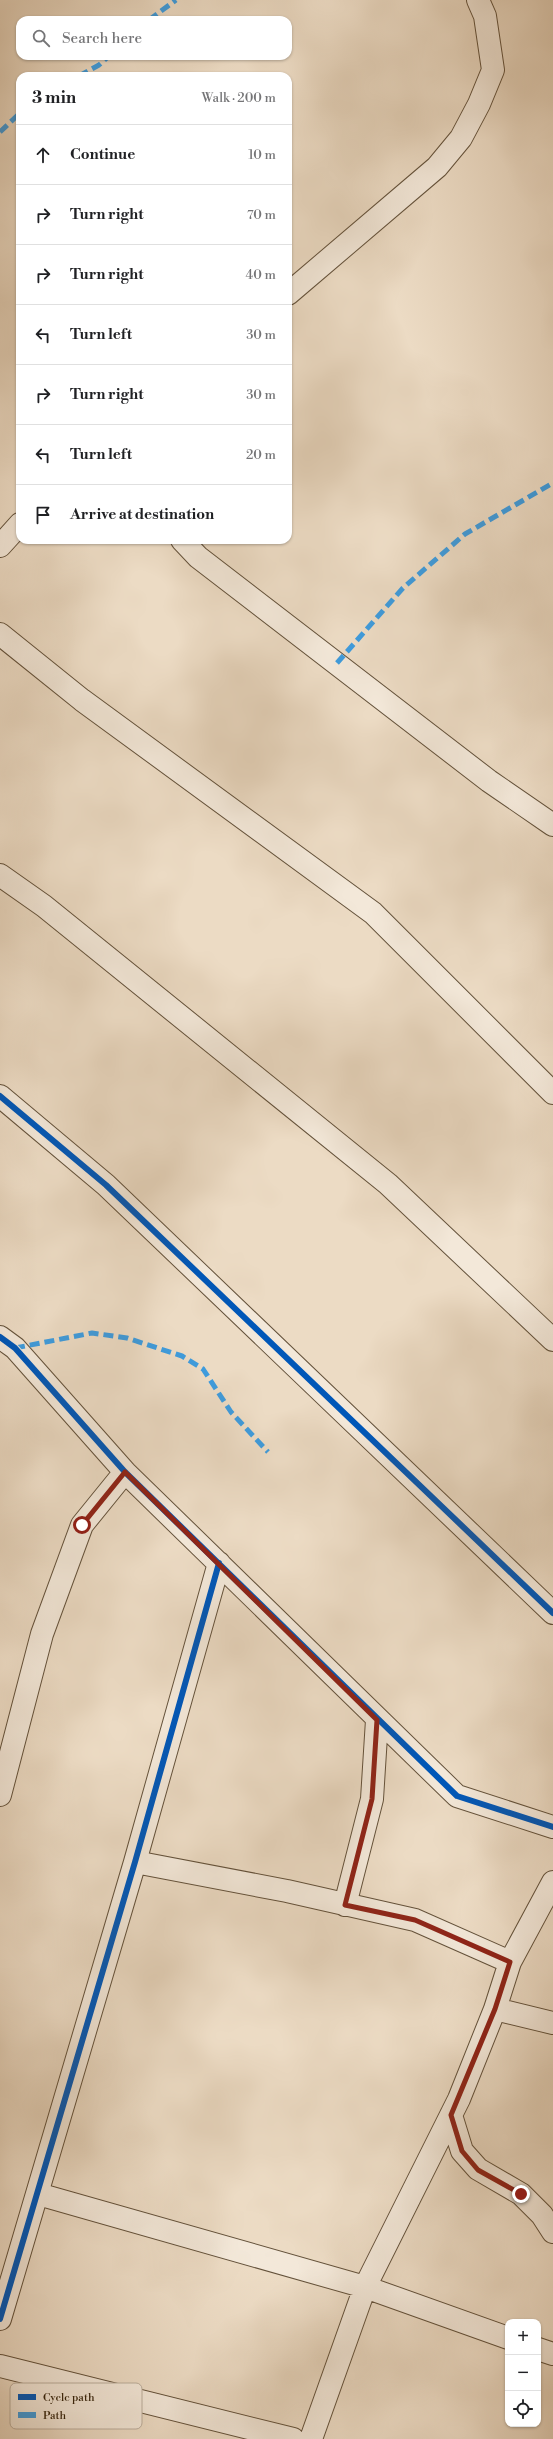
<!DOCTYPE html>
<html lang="en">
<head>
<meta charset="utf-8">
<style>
  :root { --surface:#fff; --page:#f6f6f6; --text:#202124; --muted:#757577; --line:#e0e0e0 }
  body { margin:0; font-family:"Libre Bodoni",serif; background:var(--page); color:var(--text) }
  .controls { position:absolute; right:12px; bottom:12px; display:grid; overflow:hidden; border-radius:8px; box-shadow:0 1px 3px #0004 }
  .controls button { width:36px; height:36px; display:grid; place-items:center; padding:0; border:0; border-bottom:1px solid var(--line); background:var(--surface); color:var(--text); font:20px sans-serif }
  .stop { position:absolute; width:12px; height:12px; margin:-9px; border:3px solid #8f2418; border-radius:50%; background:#fff }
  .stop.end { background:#8f2418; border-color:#fff; box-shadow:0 1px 4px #0008 }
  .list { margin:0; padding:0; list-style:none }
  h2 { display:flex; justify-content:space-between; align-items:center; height:52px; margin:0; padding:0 16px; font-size:17px }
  h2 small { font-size:13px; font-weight:400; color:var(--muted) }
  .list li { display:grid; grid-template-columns:26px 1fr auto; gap:12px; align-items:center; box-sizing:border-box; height:60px; padding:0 16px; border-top:1px solid var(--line) }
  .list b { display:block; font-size:15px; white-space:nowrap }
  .list em { font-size:13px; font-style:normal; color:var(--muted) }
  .icon { flex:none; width:22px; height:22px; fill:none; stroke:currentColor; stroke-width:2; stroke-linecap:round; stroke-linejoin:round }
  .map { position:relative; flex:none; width:553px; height:2439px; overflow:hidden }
  .search { position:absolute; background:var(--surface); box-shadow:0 1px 3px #0004; left:16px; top:16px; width:276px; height:44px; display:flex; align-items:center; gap:10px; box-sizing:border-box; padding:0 14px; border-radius:12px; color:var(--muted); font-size:15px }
  .panel { position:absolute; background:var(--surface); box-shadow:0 1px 3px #0004; left:16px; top:72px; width:276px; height:472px; border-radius:12px }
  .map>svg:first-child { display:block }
</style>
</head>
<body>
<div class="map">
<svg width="553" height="2439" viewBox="0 0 553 2439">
  <rect width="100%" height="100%" fill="#ecdbc4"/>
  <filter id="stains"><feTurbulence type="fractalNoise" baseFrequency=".005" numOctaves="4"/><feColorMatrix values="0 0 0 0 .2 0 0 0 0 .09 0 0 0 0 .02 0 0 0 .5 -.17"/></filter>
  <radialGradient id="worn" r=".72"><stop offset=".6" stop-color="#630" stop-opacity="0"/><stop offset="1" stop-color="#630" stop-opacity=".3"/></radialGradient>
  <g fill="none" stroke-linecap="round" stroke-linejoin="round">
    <defs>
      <path id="street" d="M288,294l149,-127 24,-29 18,-34 14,-34 -8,-54 -7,-16
        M182,540l16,17 291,224 64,44
        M0,546l20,-22
        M0,634l82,66 291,213 180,180
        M0,875l44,31 344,278 165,156
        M0,1096l106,89 447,428
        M0,1337l15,11 110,124 332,324 96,31
        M0,1795l42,-161 40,-109 43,-53
        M135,1862l152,29 128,29 95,42
        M345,1905l27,-106 5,-79
        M495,2009l58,14
        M451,2115l11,36 16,18 43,25 21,21 11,17
        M38,2194l327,93 143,51
        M0,2319l135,-457 84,-299
        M538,2349l15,5
        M0,2366l293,73
        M311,2439l54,-152 94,-188 36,-90 15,-47 43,-80"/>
    </defs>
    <use href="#street" stroke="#64523b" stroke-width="24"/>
    <use href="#street" stroke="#f3e8d9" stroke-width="22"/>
    <path stroke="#3e9cde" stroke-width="5" stroke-dasharray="10 5" stroke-linecap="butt" d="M149,20l27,-20
      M79,76l20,-11 10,-9
      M0,132l20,-19
      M337,663l66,-75 62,-54 88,-51
      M15,1348l77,-15 35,5 55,18 21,13 28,43 37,40"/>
    <defs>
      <path id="cycleway" d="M0,1096l106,89 447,428
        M0,1337l15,11 110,124 332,324 96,31
        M0,2319l135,-457 84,-299"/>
    </defs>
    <use href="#cycleway" stroke="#f3e8d9" stroke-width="8"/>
    <use href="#cycleway" stroke="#0057b8" stroke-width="6"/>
  </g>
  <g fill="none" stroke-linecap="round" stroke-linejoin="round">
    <path stroke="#8f2418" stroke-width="5" d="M82,1525l43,-53 252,248 -5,79 -27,106 70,15 95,42 -15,47 -44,106 11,36 16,19 43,24"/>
  </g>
  <rect x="10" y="2383" width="132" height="46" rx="6" fill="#f3e8d9" stroke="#baad9c" stroke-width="1"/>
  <rect x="18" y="2394" width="18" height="6" fill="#0057b8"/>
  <rect x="18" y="2412" width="18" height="6" fill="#3e9cde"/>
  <g font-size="11" fill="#36240d">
    <text x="43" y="2401">Cycle path</text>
    <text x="43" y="2419">Path</text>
  </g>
  <rect width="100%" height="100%" filter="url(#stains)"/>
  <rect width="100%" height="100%" fill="url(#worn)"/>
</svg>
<div class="controls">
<button>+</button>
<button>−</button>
<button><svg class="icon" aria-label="locate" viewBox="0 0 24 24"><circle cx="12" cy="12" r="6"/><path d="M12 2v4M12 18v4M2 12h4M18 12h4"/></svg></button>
</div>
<div class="stop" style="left:82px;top:1525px"></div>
<div class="stop end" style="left:521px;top:2194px"></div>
<div class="search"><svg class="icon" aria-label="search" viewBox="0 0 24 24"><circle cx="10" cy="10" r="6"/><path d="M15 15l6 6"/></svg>Search here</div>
<section class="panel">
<h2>3 min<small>Walk · 200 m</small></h2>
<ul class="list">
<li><svg class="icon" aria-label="ahead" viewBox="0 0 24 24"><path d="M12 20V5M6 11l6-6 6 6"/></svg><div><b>Continue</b></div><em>10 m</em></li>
<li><svg class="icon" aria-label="right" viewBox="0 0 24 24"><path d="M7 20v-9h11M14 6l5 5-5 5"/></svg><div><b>Turn right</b></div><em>70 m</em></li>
<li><svg class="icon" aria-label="right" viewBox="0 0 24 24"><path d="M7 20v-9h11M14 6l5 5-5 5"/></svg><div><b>Turn right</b></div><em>40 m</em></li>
<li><svg class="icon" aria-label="left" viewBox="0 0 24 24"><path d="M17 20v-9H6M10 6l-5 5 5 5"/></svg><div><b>Turn left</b></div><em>30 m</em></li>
<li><svg class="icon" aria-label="right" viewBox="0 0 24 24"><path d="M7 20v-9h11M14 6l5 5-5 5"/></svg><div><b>Turn right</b></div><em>30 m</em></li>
<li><svg class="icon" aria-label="left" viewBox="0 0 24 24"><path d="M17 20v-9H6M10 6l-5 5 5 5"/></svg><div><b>Turn left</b></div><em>20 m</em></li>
<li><svg class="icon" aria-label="arrive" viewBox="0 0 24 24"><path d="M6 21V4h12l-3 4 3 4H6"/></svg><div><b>Arrive at destination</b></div></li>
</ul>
</section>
</div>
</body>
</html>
